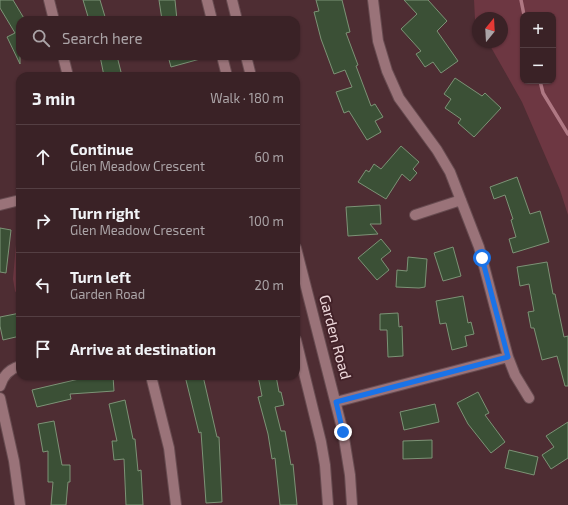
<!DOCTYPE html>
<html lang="en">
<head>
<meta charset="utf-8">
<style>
  :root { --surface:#3a2226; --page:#452f32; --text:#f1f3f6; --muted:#aba4a7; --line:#543f43 }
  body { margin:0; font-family:"Exo 2",sans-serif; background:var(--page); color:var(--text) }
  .controls { position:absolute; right:12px; top:12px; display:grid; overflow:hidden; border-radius:8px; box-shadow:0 1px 3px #0004 }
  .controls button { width:36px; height:36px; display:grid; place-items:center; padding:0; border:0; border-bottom:1px solid var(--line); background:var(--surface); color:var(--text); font:20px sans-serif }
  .compass { position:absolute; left:472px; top:12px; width:36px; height:36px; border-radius:50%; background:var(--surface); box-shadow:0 1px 3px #0004; rotate:18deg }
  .stop { position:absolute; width:12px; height:12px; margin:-9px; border:3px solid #1a73e8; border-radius:50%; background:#fff }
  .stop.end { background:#1a73e8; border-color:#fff; box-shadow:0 1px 4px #0008 }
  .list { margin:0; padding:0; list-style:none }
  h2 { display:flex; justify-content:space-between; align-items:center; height:52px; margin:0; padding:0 16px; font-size:17px }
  h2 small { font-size:13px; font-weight:400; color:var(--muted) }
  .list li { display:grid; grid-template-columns:26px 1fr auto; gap:12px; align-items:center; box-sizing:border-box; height:64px; padding:0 16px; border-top:1px solid var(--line) }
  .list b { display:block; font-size:15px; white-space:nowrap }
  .list p { margin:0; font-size:13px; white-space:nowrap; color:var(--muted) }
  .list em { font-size:13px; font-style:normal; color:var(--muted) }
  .icon { flex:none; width:22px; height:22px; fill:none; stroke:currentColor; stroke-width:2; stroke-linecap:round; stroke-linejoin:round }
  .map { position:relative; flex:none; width:568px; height:505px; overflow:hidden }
  .search { position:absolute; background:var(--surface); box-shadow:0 1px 3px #0004; left:16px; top:16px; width:284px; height:44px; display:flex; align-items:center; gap:10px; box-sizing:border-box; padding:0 14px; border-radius:12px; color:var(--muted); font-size:15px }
  .panel { position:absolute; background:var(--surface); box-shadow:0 1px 3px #0004; left:16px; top:72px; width:284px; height:308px; border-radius:12px }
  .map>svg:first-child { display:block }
</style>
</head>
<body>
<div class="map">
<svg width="568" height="505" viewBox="0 0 568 505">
  <rect width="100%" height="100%" fill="#4e2d33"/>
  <path fill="#6d3742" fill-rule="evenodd" d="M474,0h94v215l-8,-25 -38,-88 -34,-60h14v-24h-24v6l-3,-5zM523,15h30v66h-30z
    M20,220v78l-5,-7 -2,-12 5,-58z"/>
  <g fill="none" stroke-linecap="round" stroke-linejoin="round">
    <path stroke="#af7883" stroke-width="3.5" d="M521,0l3,15
      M540,81l3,12 25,41"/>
  </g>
  <path fill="#3b5036" stroke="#7c9376" d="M0,0h13l12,20h-5v44l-13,-27 8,-4 -15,-25z
    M83,0h17l6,20h-17z
    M159,0h16l2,20h-15z
    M316,0h26l8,32 -4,1 12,32 -2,1 15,40 4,-2 8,13 -8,4 6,11 -14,8 -18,-29 -5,2 -8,-21 16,-5 -7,-17 -11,4 -13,-35 -7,-27 5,-1z
    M404,0h24l19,21 -10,10 21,30 -17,12 -8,-11 -8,5 -9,-13 5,-3 -20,-22 16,-15z
    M100,56h17l5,20h-18z
    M168,56h32v3l-29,8z
    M455,78l27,18 3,-3 16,15 -27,29 -16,-14 3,-4 -16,-11 6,-9 -7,-5z
    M401,146l18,16 -6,7 4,4 -7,8 -8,-7 -16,25 -28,-17 8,-12 3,2 5,-8 7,5z
    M517,177l13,37 10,-3 9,31 -36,11 -4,-14 7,-2 -5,-17 2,-1 -8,-24 -11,4 -4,-12z
    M380,205l1,19h-11l8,10 -30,2 -2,-29z
    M0,228l11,2 -5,43 -6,-1z
    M381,239l10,12 -10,8 8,11 -12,10 -19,-22z
    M453,247l8,29 -18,5 -9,-28z
    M408,257l19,2 -2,28 -6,1 -23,-1 1,-17 10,1z
    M547,262l6,32h2l9,43 4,-1v50h-3l-8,-30 -15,4 -8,-32h-3l-3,-16 6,-1 -5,-27 -9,2 -3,-19z
    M463,296l5,27 3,-1 3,12 -9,2 2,10 -15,4 -6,-27 -6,1 -4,-23z
    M20,313v23l-17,4 -3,-14v-9z
    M398,313l1,14 3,-1 1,30 -15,1 -1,-27h-7v-16z
    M78,376h35l1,15 -44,3 1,5 -34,8 -5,-17 47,-11z
    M185,376h18l14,61h2l3,65 -16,1 -5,-71 -2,1z
    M258,376h18l3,16h2l3,13 -9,2 6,24h4l6,34 2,-1 4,41h-17l-5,-47 -3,1 -4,-25 -10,-37 4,-1z
    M478,392l11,21 -4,2 20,27 -14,11 -23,-29 -11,-21z
    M125,400l8,39h2l3,32 3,-1 2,35h-17l-2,-46 -10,1 -2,-19h5l-8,-37z
    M435,404l4,18 -35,8 -4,-18z
    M54,421l8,44h8v17h-2l-2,23h-15l2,-23h-5v-31l-5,1 -5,-28z
    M568,422v36l-17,11 -9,-14 12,-8 -8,-11z
    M432,440v18l-29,1v-18z
    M509,450l29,7 -4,18 -29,-7z"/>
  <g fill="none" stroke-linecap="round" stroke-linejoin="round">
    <defs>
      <path id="minor" d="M49,0l5,20
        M207,0l5,20
        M373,0l5,41 9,30 12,27 38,52 13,22 29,75 29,110 7,18 14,23
        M63,56l5,20
        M222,56l5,20
        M0,205l20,-5
        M415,215l46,-15
        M296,340l25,102 4,23 3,40
        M151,376l18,72 7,57
        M0,386c3,-10 9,-17 20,-20
        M0,398l14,63 6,44
        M336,402l172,-45"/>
      <path id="tertiary" d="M232,0l5,20
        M246,56l5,20
        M296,248l47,184 7,43 2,30"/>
    </defs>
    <use href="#minor" stroke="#674b50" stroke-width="12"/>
    <use href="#tertiary" stroke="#674b50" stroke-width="12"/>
    <use href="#minor" stroke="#9a7379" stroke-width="10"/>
    <use href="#tertiary" stroke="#9a7379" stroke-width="10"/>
  </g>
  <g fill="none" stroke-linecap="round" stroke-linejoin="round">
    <path stroke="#1a73e8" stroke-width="5" d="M343,432l-7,-30 172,-45 -26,-99"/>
  </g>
  <g text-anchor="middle" stroke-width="4" stroke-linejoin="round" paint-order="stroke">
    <g font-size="15" fill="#eed8db" stroke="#432229">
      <text transform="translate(335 337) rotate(75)" y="5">Garden Road</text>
    </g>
  </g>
</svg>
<div class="controls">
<button>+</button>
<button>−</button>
</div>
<svg class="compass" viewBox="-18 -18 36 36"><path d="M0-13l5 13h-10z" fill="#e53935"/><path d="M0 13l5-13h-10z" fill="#aba4a7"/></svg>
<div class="stop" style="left:482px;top:258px"></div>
<div class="stop end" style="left:343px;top:432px"></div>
<div class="search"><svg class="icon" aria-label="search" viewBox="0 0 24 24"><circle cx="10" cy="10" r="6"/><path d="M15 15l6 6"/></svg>Search here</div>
<section class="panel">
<h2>3 min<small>Walk · 180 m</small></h2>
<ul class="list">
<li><svg class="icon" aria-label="ahead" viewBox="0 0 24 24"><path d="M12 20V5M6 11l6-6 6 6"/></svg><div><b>Continue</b><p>Glen Meadow Crescent</p></div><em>60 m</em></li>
<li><svg class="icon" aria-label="right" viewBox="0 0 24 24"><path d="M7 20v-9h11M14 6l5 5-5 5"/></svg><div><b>Turn right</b><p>Glen Meadow Crescent</p></div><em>100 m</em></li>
<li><svg class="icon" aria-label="left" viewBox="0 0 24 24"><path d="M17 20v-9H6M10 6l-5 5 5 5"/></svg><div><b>Turn left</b><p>Garden Road</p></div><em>20 m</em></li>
<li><svg class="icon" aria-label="arrive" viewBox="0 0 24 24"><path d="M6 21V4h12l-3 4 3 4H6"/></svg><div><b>Arrive at destination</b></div></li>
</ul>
</section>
</div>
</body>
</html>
